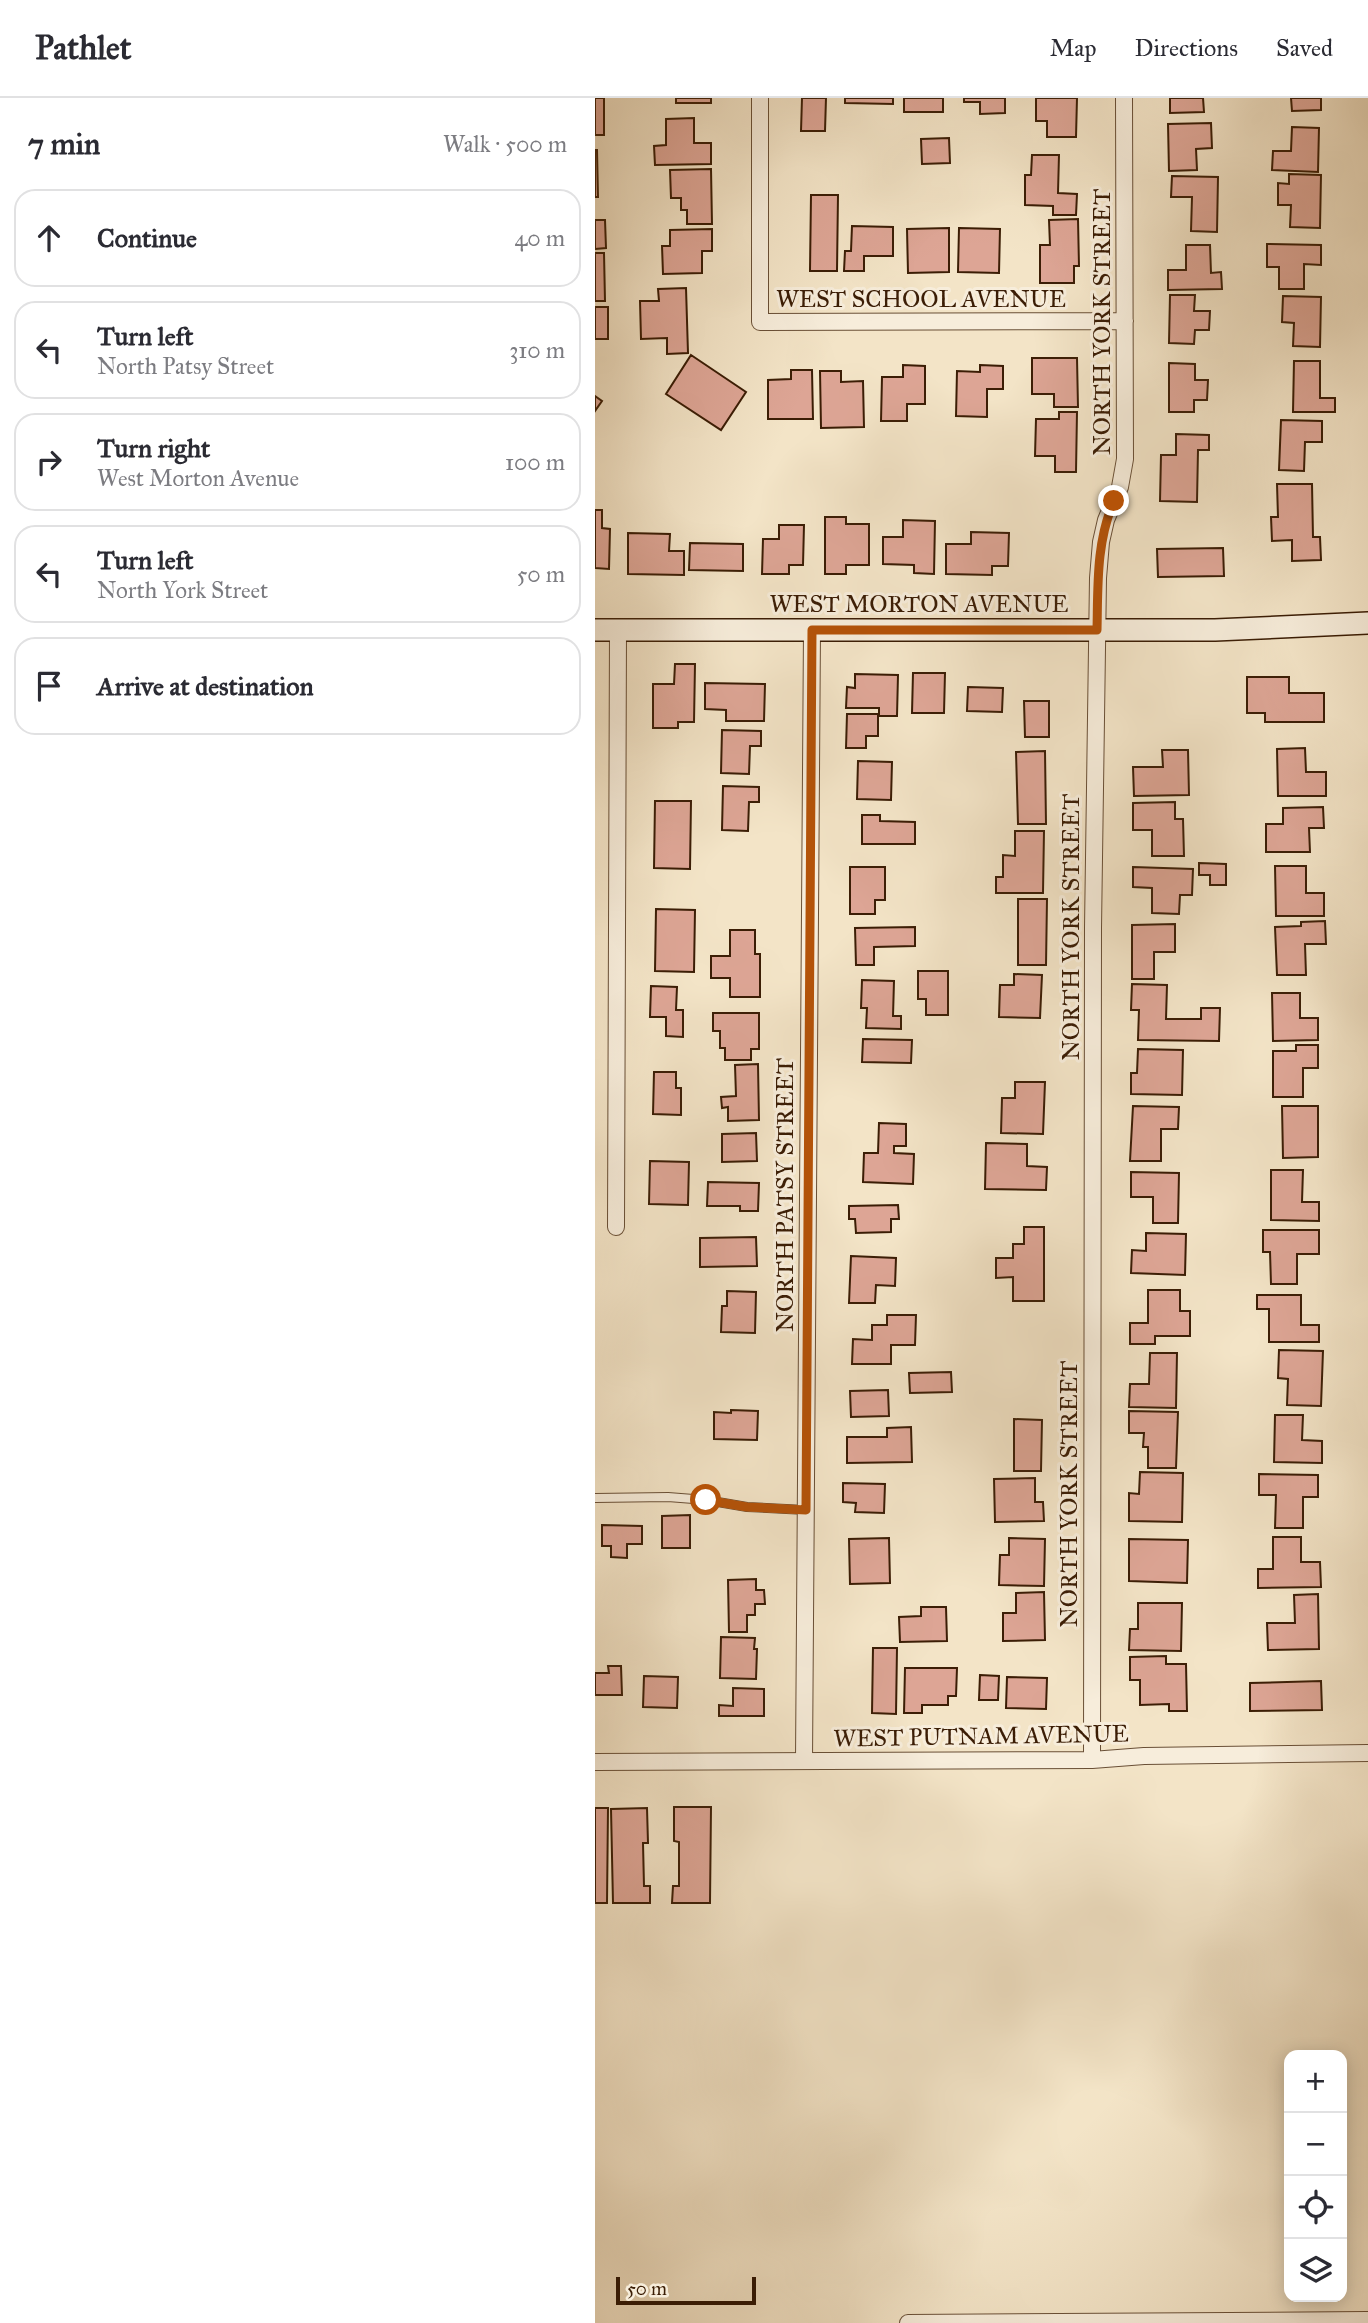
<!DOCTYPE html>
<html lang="en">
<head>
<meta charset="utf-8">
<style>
  :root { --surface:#fff; --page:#f2f2f3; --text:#2b2b33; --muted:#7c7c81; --line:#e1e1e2 }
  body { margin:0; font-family:"IM FELL Great Primer",serif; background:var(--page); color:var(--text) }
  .controls { position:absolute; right:21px; bottom:21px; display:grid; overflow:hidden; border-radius:14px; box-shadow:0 4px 18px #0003 }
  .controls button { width:63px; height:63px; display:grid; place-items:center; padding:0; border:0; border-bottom:2px solid var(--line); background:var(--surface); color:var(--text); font:35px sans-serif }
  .scale { position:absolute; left:21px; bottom:18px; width:140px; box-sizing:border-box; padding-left:7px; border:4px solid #3b1d05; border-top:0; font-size:19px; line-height:24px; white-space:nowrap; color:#3b1d05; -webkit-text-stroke:5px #f7eddb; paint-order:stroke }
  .stop { position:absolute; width:21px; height:21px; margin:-16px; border:5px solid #b45309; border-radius:50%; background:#fff }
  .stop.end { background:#b45309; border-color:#fff; box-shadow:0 2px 7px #0008 }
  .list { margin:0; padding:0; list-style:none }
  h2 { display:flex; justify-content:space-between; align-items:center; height:91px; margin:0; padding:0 28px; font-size:30px }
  h2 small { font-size:23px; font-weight:400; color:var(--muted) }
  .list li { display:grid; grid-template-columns:46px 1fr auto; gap:21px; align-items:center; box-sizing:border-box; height:98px; margin:0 14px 14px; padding:0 14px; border:2px solid var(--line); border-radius:21px }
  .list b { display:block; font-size:26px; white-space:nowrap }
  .list p { margin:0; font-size:23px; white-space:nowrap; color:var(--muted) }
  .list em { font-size:23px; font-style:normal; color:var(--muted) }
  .icon { flex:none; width:38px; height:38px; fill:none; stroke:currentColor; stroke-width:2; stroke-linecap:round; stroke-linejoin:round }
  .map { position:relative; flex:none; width:773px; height:2225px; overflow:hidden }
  header { display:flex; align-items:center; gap:42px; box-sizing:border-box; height:98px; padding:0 35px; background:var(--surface); border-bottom:2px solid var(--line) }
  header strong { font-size:33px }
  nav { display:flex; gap:38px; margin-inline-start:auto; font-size:24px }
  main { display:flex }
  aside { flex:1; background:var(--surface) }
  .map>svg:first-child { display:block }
</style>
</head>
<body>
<header>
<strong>Pathlet</strong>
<nav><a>Map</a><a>Directions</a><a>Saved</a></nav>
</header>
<main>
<aside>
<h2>7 min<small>Walk · 500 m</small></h2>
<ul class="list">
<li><svg class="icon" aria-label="ahead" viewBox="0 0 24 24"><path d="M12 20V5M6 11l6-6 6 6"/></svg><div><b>Continue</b></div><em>40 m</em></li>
<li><svg class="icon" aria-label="left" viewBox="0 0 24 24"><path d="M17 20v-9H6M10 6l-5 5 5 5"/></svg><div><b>Turn left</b><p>North Patsy Street</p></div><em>310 m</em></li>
<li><svg class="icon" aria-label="right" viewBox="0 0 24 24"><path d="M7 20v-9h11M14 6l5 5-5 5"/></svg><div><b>Turn right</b><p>West Morton Avenue</p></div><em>100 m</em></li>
<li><svg class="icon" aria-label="left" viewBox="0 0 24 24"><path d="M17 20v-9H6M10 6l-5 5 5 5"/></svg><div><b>Turn left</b><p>North York Street</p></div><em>50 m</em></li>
<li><svg class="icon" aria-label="arrive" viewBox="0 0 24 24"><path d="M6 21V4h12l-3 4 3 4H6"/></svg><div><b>Arrive at destination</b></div></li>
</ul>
</aside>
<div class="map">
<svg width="773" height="2225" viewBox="0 0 773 2225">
  <rect width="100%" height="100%" fill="#f3e4c7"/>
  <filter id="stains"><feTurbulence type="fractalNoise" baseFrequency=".00286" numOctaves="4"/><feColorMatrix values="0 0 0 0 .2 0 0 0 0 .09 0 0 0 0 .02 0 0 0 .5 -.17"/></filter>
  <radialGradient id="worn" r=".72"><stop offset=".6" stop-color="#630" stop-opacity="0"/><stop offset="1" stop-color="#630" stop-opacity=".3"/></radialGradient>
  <path fill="#dda595" stroke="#3b1d05" stroke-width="2" d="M0,0h9v37h-9z
    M81,0h35v5h-35z
    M207,0h24l-1,33h-24z
    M250,0h48v6l-48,-1z
    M309,0h39v14h-39z
    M369,0h41v15l-25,1v-12h-16z
    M441,0h41l-1,39h-29v-16h-11z
    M575,0h33l1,14 -34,1z
    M696,0h30v12l-29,1z
    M99,20v25h17v21l-56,1 -1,-19 12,-1v-26z
    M616,25l1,25 -16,1 1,21 -28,1 -1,-47z
    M697,29l27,1 -1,44 -46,-2 1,-19h18z
    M354,40l1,25 -28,1 -1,-25z
    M0,52h2l1,47h-3z
    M437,57h27l-1,38 19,1 -1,21h-23v-9l-28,-1v-30h6z
    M116,71l1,55h-25v-14h-6v-12h-10l-1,-28z
    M694,76l32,1 -1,53 -30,-1 1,-22h-13v-22l11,1z
    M577,78l46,1 -1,55 -26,-1 1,-34h-21z
    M216,97h27l-1,76h-27z
    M483,121l1,47h-5v17h-34v-38h10l-1,-25z
    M0,122h10l1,28 -11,1z
    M257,128l41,1v29h-29v15h-20l1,-20h6z
    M354,130v44l-41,1 -1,-44z
    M364,130l41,1 -1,44 -41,-1z
    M117,131v22h-10v22l-39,1 -1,-28h8v-16z
    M672,146l54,1v20l-17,-1v25h-25v-22h-12z
    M591,147h24l1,28 10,-1 1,17 -54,1v-20h18z
    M0,155h9l1,48h-10z
    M91,190l2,65 -21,1v-16l-26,1 -1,-38h19l-1,-12z
    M575,197h25l-1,16h16l-1,19h-14l-1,14 -25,-1z
    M688,198l38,1 -1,50 -27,-1 1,-23 -12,-1z
    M0,209h13v32h-13z
    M96,257l55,37 -25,38 -55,-36z
    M437,260h45l1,49h-24v-13h-22z
    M699,263h26v37h15v14h-42z
    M574,265l26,1v16h13l-1,20h-13v12h-25z
    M308,267l22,1v38h-18v17h-26l1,-44h21z
    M385,267l23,1v23h-16v28l-31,-1 1,-45 23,1z
    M196,272h21l1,49h-45v-39l23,-1z
    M225,273h21v11l22,-1 1,46 -43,1z
    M0,298l7,5 -7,10z
    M464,314h18l-1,60h-21v-16h-20l1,-37h23z
    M686,322l41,1v21h-17l-1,29 -25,-1z
    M581,336l33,1v15h-11l-1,52 -37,-1 1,-46h15z
    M682,386h35l1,53h7l1,23 -29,1v-21l-20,1 -1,-24h7z
    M0,412h7v18l8,1 -1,40 -14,-1z
    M230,419h21v7h23v41h-23v9h-21z
    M308,422l32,1 -1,53 -20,-1v-8l-31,-1v-27h20z
    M184,427h25l-1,40h-14v9h-27l1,-35h16z
    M376,434l38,1 -1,33h-16v9l-46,-1v-30h25z
    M33,435l42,1 -1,17h15v24l-56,-1z
    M95,445l53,1v27l-54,-1z
    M628,450l1,28 -66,1 -1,-28z
    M80,566h20l-1,58h-16v6h-25v-44h21z
    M318,575h32l-1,40h-32z
    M260,576l43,1 -1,41h-18v-8h-33l1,-21 8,1z
    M652,579h42v16h35v29h-59v-9h-18z
    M110,585l60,1 -1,37h-38v-11l-21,-1z
    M373,589l35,1 -1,24 -35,-1z
    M429,603h25v36h-24z
    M252,616h31v22h-12v12h-20z
    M127,632l39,1v15h-11l-1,28 -28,-1z
    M710,650l1,24h20v24h-48l-1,-47z
    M567,652h26l1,45 -55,1 -1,-29h30z
    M450,653l1,73h-28l-2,-72z
    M263,663l34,1 -1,38 -34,-1z
    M128,688l36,1v15h-10l-1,29 -26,-1z
    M60,703h36l-1,68 -36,-1z
    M580,704v17h8l1,37h-32v-26h-19v-27z
    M728,709l1,21h-15l1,24h-44v-28h17v-16z
    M267,717h18v6l35,1v22h-53z
    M420,733h29l-1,62h-47v-16h7v-22l12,1z
    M604,765l27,1v21h-16v-10h-11z
    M680,768h31v27h18v23h-48z
    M255,769h35v33h-10v14h-25z
    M538,769l60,2 -1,26h-12l-1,19 -27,-1v-25l-19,-1z
    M423,801h29l-1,66h-28z
    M61,811l39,1 -1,62 -39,-1z
    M730,823l1,23h-21l1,31h-29l-2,-48 26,-1v-4z
    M580,826v28h-21v27h-22v-54z
    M320,829v19l-41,1v18h-18l-1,-37z
    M135,832h25v24h5v43h-30v-19h-19v-22h19z
    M323,873h30v44h-22v-16h-8z
    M419,876l28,1 -2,43 -41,-1 1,-32h14z
    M267,882l32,1 -1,35h8v13l-35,-1 1,-20h-6z
    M537,886l35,1 -1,34h35v-11h19l-1,33 -81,-1 1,-30h-8z
    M56,888l26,1 -1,23h7v27l-17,-1v-19h-16z
    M677,895h28v25h18v22l-45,1z
    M118,915h46v36h-8v11h-26v-12h-5v-17h-7z
    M268,941l49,1 -1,23 -49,-1z
    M701,947h22v23h-15v29h-30v-46h23z
    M543,951l45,1 -1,45 -51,-1v-21h6z
    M163,966l1,56 -31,1v-14l-6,1 -1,-11 15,-1 -1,-31z
    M59,974h22v16h5v27l-28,-1z
    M420,984h30l-2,52 -42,-1 1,-35h13z
    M538,1008l46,1 -1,22h-17v32h-31z
    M687,1008h36v51l-35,1z
    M284,1025l27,1v22h-12v7l20,1 -1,30 -50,-2 1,-29h14z
    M161,1035l1,28 -35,1v-28z
    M391,1045l41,1v22l20,1 -1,23 -61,-1z
    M55,1063l39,1 -1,43 -39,-1z
    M676,1072h32l-1,32h17v19l-48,-1z
    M536,1074l48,1 -1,50h-25v-26h-22z
    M113,1084l51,1 -1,28h-18v-5h-33z
    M303,1107l1,14h-8v13l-35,1 -1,-14h-6v-13z
    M429,1129h20v74h-31v-24l-17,1v-20h17v-14h11z
    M668,1132h56v24h-22v30h-26l-1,-32h-7z
    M551,1135l40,1 -1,41 -54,-2 1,-23 14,1z
    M161,1139l1,29 -57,1v-29z
    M256,1158l45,2 -1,28 -19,-1 -1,18h-26z
    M553,1192h32v21h10v25h-35v8h-25v-21h18z
    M132,1193l29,1 -1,41 -34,-1 1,-26h5z
    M662,1197h44v30h18v17h-50v-33h-12z
    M292,1217h29l-1,30h-24v19h-39l1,-25 19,1v-15h15z
    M684,1252l44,1 -2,55 -34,-1 1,-26 -10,-1z
    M555,1255h27l-1,55 -47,-1 1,-23h19z
    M356,1274l1,20 -42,1 -1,-20z
    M293,1292l1,26 -38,1 -1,-26z
    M136,1312l27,1 -1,29 -43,-1v-27l17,1z
    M534,1313l49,1 -2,56h-28v-21h-5l1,-14h-15z
    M680,1317h28l-1,25 20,1v22l-48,-1z
    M419,1321l28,1 -1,51h-27z
    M316,1329l1,35 -65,1v-26h40v-9z
    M545,1374l43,1 -1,49 -53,-1v-28l10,1z
    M664,1376l59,1v22h-15v31h-28l1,-33h-17z
    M440,1380v24h8l1,19 -49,1 -1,-43z
    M248,1385l42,1 -1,29 -29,-1 1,-9 -13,-1z
    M95,1417v33h-28v-32z
    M7,1427l40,1v18h-15v14l-16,-1v-11h-9z
    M678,1439h28v25h19l1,25 -63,1v-19h15z
    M294,1440l1,45 -40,1 -1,-45z
    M414,1440l36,1 -1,47 -45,-1 1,-30h9z
    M534,1441l59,1 -1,43 -58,-2z
    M161,1481v11h8l1,14h-10v11h-8v17h-18l-1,-52z
    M449,1494l1,48 -42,1v-28h13v-20z
    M723,1496l1,55 -51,1 -1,-27h28l-1,-28z
    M543,1505h44l-1,48 -52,-1 1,-21h8z
    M326,1509h25l1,34 -47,1 -1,-25 22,-1z
    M126,1539l34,1 -1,11h3l-1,30 -36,-1z
    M278,1550h24l-1,66 -24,-1z
    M571,1558v8h20l1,47h-18v-7l-29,1v-25h-10v-23z
    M13,1568h13l1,29h-27v-22h14z
    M310,1570h52l-1,28h-8v9h-26v8h-18z
    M385,1577l19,1 -1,24h-19z
    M49,1578l34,1 -1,31 -34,-1z
    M412,1579l40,1 -1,31 -40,-1z
    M726,1583l1,29 -72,1v-28z
    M138,1590l31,1v27h-45v-11l14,1z
    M79,1709h37l-1,96h-38l1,-17h6v-44l-5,-1z
    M0,1710h13l-1,95h-12z
    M52,1710l1,35h-5l1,43h6v17h-37l-2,-94z"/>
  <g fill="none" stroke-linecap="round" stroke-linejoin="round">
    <defs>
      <path id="lane" d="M0,1400l73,-1 38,3 41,7 59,3"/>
      <path id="street" d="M165,0v224l365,-1
        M21,1129l2,-597
        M497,1662l1,-832 5,-350 3,-36 5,-22 14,-33 5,-28 -1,-361
        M209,1663l8,-1131
        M0,1664l497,-2 52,-4 224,-3
        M313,2225l460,-3"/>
      <path id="secondary" d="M0,532h620l153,-7"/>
    </defs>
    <use href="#lane" stroke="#694f36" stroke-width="10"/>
    <use href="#street" stroke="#694f36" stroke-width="18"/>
    <use href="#secondary" stroke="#3b1d05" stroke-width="24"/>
    <use href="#lane" stroke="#f7eddb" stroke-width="8"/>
    <use href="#street" stroke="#f7eddb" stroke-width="16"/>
    <use href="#secondary" stroke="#f7eddb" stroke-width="21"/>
  </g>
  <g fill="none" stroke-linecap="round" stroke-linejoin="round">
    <path stroke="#b45309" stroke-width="9" d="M111,1402l41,7 59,3 6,-880h285c1,-44 -1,-88 17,-129"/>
  </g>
  <g text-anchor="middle" stroke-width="6" stroke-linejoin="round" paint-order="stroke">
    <g font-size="24" fill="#3b1d05" stroke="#f7eddb">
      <text x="326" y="209">WEST SCHOOL AVENUE</text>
      <text transform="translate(507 224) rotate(-90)" y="8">NORTH YORK STREET</text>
      <text x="324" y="514">WEST MORTON AVENUE</text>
      <text transform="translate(476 829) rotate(-90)" y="8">NORTH YORK STREET</text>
      <text transform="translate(190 1097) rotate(-90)" y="8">NORTH PATSY STREET</text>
      <text transform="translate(474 1396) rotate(-90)" y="8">NORTH YORK STREET</text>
      <text transform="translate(386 1638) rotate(-1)" y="8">WEST PUTNAM AVENUE</text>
    </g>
  </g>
  <rect width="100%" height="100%" filter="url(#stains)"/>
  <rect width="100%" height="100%" fill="url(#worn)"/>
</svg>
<div class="controls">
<button>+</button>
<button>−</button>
<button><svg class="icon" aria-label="locate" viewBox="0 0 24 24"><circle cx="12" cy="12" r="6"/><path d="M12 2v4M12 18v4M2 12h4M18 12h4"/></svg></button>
<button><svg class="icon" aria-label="layers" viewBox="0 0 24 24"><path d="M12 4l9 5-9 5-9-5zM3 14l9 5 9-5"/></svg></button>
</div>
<div class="scale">50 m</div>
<div class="stop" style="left:111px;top:1402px"></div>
<div class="stop end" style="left:519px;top:403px"></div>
</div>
</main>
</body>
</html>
